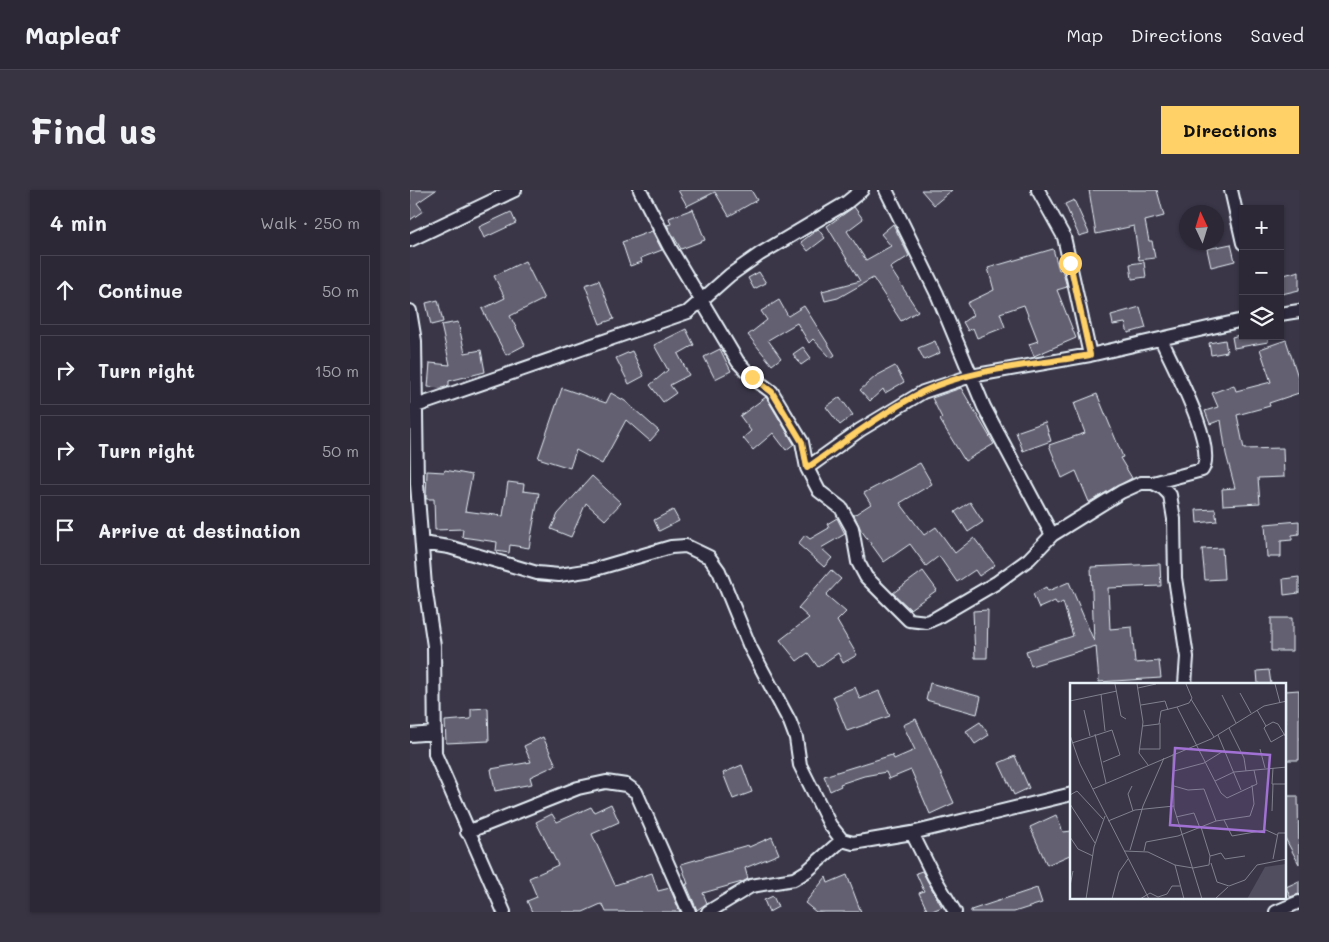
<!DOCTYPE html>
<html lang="en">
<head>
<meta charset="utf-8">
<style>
  :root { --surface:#2c2836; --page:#383442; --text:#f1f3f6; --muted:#a6a6ad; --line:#484451; --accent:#ffd166 }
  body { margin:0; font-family:Mali,sans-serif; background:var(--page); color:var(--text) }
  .controls { position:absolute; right:15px; top:15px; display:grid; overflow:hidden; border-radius:0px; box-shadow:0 1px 4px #0004 }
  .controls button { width:45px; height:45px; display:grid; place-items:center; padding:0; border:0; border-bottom:1px solid var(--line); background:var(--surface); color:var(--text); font:25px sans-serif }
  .compass { position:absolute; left:769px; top:15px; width:45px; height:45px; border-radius:50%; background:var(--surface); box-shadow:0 1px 4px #0004; rotate:356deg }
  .stop { position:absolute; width:15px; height:15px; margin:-11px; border:4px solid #ffd166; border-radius:50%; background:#fff }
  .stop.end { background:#ffd166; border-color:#fff; box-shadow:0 1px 5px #0008 }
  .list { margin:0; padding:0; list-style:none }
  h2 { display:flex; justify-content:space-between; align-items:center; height:65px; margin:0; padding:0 20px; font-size:21px }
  h2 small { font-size:16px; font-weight:400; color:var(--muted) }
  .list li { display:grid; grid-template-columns:32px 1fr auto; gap:15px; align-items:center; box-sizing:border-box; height:70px; margin:0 10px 10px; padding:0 10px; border:1px solid var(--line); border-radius:0px }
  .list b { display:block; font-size:19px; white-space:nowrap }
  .list em { font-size:16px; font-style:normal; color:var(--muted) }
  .icon { flex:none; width:28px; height:28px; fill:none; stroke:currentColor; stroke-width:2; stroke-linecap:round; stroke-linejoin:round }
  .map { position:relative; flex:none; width:889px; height:722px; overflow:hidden; border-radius:0px }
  header { display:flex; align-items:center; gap:30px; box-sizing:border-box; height:70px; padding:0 25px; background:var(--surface); border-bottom:1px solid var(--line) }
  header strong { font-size:24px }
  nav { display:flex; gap:28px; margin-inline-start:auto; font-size:18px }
  .intro { display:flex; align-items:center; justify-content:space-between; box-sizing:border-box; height:120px; padding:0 30px }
  h1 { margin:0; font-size:35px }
  .button { padding:12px 22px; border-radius:0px; background:var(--accent); color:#111; font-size:18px; font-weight:700 }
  main { display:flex; gap:30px; padding:0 30px }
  aside { flex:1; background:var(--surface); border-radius:0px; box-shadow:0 1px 4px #0004 }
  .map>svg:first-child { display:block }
</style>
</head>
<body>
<header>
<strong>Mapleaf</strong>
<nav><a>Map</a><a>Directions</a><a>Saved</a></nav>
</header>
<div class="intro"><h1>Find us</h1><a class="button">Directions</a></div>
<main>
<aside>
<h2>4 min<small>Walk · 250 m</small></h2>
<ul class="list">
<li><svg class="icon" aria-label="ahead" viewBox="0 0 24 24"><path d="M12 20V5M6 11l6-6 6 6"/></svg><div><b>Continue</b></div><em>50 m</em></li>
<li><svg class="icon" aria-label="right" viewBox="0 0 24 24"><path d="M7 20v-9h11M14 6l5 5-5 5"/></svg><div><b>Turn right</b></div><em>150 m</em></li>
<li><svg class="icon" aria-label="right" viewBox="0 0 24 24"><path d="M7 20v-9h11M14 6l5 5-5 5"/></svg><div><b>Turn right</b></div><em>50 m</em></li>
<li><svg class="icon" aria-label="arrive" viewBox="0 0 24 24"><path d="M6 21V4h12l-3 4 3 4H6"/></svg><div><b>Arrive at destination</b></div></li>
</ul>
</aside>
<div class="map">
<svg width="889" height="722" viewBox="0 0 889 722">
  <rect width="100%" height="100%" fill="#3a3648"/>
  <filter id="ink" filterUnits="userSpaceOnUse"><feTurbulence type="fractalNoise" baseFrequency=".02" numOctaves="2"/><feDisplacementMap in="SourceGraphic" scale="10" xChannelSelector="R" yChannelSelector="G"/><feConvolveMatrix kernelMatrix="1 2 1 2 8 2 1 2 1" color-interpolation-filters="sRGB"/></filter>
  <g filter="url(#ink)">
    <path fill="#636171" stroke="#e8f1f8" d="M0,0h26l-19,13 6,8 -13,9z
      M268,0h73l6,10 -28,16 -14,-24 -28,14z
      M511,0h31l-18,15z
      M679,0h68l7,26 -19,5 4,20h3l3,17 -16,2 -5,-34 -38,8z
      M664,10l15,33 -10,3 -14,-32z
      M444,17l9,12 -16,12 19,29 25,-14 -10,-12 12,-10 16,32 -19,12 28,43 -17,10 -28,-43 -35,20 -13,3 -3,-10 38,-10 -33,-55z
      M283,19l12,31 -24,9 -14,-24 4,-1 -2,-6z
      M101,22l5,11 -32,15 -5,-11z
      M408,39l7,9 -17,13 -7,-9z
      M242,41l10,19 -21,8 1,4 -12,4 -8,-24z
      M821,54l4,17 -24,6 -4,-18z
      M643,59l6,21 3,-1 5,18 -10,3 19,48 -42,18 -5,-12 9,-3 -14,-36 -24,8 5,14 -28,11 -4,-10 -5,3 -5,-9 10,-7 -6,-12 27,-13 -6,-22z
      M115,71l19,38 -34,17 15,29 -19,10 -24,-46 23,-11 -11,-22z
      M734,72l2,15 -14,2 -2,-15z
      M889,81v19l-17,4 -2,-18z
      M349,82l7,11 -12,6 -6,-11z
      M189,90l15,39 -14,5 -15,-39z
      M28,110l5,22 -12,3 -5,-22z
      M369,110l9,16 16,-10 31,49 -4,3 -18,-19 -4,4 -12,-20 -29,17 13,18 -9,7 -24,-30 19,-15 -6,-9z
      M730,117l6,21 -18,5 -3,-10 -12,2 -2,-10z
      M48,132l7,31 16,-3 4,22 -36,9v5l-7,2 -14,-1 2,-24 20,2 -9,-40z
      M276,139l8,16 -16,9 11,21 -19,10 6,8 -13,9 -13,-17 18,-15 -14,-25z
      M833,144v2h25v6l-34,6 -2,-11z
      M815,150l2,12 -16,3 -2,-12z
      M876,150l13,40v13l-30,10 1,3 -33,9 7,34 39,-1 1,29 -26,1 2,25 -37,2 -1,-16 13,-1 -9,-34 -5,-34 -11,4 -5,-13 13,-4 -6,-14 22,-8 2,6 35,-9 -11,-33z
      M525,151l5,12 -16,7 -6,-12z
      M393,157l8,11 -10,7 -8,-11z
      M310,159l11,22 -16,8 -11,-22z
      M222,161l12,25 -15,8 -13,-26z
      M485,176l9,16 -19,11 -2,-4 -13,12 -10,-11 16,-14z
      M152,198l44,15 5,-10 14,8 34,30 -9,10 -24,-21 -24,44 -26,-14 -6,18 -32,-10z
      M551,198l33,56 -29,17 -25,-41 2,-2 -10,-20z
      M687,204l26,63 -3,1 12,20 -43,24 -13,-31 -14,7 -13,-33 36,-12 -11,-30z
      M356,207l28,47 -8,6 -13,-17 -20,17 -10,-12 8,-7 -11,-15z
      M430,207l13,18 -13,10 -14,-18z
      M635,232l6,19 -28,10 -7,-19z
      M510,273l12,21 -32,19 24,32 12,-8 19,26 19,-15 21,27 -16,11 -4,-6 -18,12 -18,-26 -13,10 -16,-22 -26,18 -23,-32 -7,-15 17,-11 -7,-11z
      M35,280l27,5 -7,36 38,5 5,-34 16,2 -1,7 16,2 -10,55 -19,-3 -1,8 -13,-2 1,-9 -35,-5 1,-8 -28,1 -1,-31h-8l1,-28 17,1z
      M182,286l29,27 -16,17 -19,-17 -15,34 -20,-8 7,-15z
      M560,312l13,20 -15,10 -13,-20z
      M805,319l2,12 -20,2 -1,-13z
      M263,320l6,11 -20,10 -5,-11z
      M427,328l8,16 -24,14 11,10 -8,9 -26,-23 7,-9 5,4 19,-11 -2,-4z
      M889,331v13l-7,1v5l-11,1v16h-14l-2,-33z
      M812,358l2,31 -19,1 -3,-31z
      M750,374l1,22 -53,2 2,41 22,-2 3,36 24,-2 2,17 -62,4 -3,-36 -65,20 -5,-15 47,-15 -10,-34 -6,3 -2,-4 -16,7 -6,-14 13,-7 2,4 21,-9 25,59 -3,-74z
      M421,380l10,9 -15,16 20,17 -9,9 20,34 -14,8 -5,-10 -20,14 -10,-14 -11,8 -17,-21 29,-22 -11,-10z
      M513,381l14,19 -27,19 -17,-16z
      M889,387v16l-15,2 -1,-16z
      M578,420l-1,48h-12l-2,-47z
      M861,428h21v33h-21z
      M859,480l2,14h-13l-1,-13z
      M520,493l51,14 -4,17 -51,-14z
      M445,497l5,12 19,-8 11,25 -43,15 -14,-35z
      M889,500v70h-14v-69z
      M78,518l1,33 -43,2 -1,-22 26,-2v-10z
      M506,529l38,84 -24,11 -19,-44 -22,9 -3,-7 -22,4 -24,8 1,2 -11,5 -6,-15 68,-21 2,4 21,-9 -12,-25z
      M570,532l9,13 -14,9 -9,-13z
      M133,547l13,28 -26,12 2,7 -37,7 -4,-22 40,-7 -7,-16z
      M605,566l14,32 -15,7 -15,-32z
      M332,575l10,27 -19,7 -10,-26z
      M875,606h13l1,68 -14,-26z
      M201,614l8,18 -27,12 23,51 37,-12 6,18 12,-3 10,24h-74l-3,-7 -2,-1 -18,8h-51l-5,-11 10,-4 -8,-19 29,-13 -22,-43 16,-8 5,8 34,-15 3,5z
      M646,625l7,17 9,-1v23l-25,11 -17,-38z
      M362,647l7,17 -34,14 3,11 -6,3 -39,11 4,10 -10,7 -11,-26h2l-7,-20 67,-19 1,2z
      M512,681l20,36 -12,5h-2l-9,-19 5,-2 -8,-18z
      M437,685l14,37h-45l-11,-9 21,-26 2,6z
      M889,691v13l-9,3 -4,-10z
      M627,698l5,15 -28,9h-43v-2z
      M363,706l5,11 -9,5 -5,-12z"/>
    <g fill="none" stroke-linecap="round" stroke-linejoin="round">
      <defs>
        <path id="minor" d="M230,0l30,58 68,114 14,15 20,15 30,50 5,26 12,23 22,17 11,20 6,34 8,15 43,43 18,2 9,-4 60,-35 33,-24 23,-24 69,-43 20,-9h12l49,-13c16,-23 -30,-106 -41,-131
          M476,0l51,104 47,113 68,128
          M628,0l26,47 26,118
          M821,0l12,53
          M0,50l105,-50
          M0,121l5,30 2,143 8,102 9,60 1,108 69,158
          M870,124l19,-3
          M6,216l272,-94 42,-37 30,-21 86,-51 16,-13
          M397,278l53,-38 63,-38 48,-16 119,-21 153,-35
          M743,293l10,5 7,7 4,24 1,59 12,79 -2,27
          M12,353l27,4 88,26 22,2 33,-5 79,-23 15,-1 23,11 10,14 31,76 40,75 6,16 4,27 30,60 12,15 11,3 59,-10 160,-39
          M0,545l25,-2
          M57,642l111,-44 28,-6 20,3 10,7 53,120
          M502,643l22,44 21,35
          M298,722l43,-26 43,-7 13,-8 35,-31
          M866,722l23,-10"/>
      </defs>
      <use href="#minor" stroke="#e8f1f8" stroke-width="16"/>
      <use href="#minor" stroke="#2f2a3d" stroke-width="12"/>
    </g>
  </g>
  <g fill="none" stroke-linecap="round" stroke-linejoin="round" filter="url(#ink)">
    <path stroke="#ffd166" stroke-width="6" d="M342,187l20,15 30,50 5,26c37,-26 75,-55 115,-76 48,-24 115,-27 168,-37l-20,-92"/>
  </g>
  <g transform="translate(660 493)">
    <rect width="216" height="216" fill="#3a3648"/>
    <path d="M216,181v35h-39l18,-32z" fill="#504e5f"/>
    <path fill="none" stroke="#80818e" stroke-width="1" d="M45,1l6,32 5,3M67,1l6,38 -4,31 9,12M116,1l6,14 -3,5 -12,4 44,86 6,5 30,-14 -3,-14M205,1l5,19M68,5l18,-4M170,10l11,20M31,11l4,37M152,12l14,28M121,16l23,38M0,18l47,-10M71,22l24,-4 3,9M14,27l6,26M187,27l9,16 7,-4 5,2 9,15M73,43l16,-2 2,-13 16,-4M196,43l-2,2 7,14 14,-8M159,45l15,30 2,13M25,51l11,49M0,52l10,29 69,135M148,52l23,55M2,60l40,-13 8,25 -17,7M69,66h21v-26M190,66l5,19M103,71l1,54 28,91M203,85l-1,16h15M104,88l30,-8 21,-13M145,98l19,-9 53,-5M62,103l-4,8 5,17M104,103l14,4 16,-1 12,32M23,106l118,-50 53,-33 23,-5M0,112l7,-4 26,28M0,121l25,39M202,128l1,-27M106,134l18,-4 6,15M154,137l8,16 34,-6 11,5M38,138l27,-11 39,-4M131,144l9,29M0,154l8,12 15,7M60,167l13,-44 21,-48M54,168l24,1 27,13 18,3 16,-3 1,-9 4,-1 7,-2 4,6 20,-3M74,168l2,-9 32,-6 38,-15 34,-5 4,-12 -2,-19M203,176l5,-26h9M141,180l6,19 12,4 16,-6 12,-15 30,-6M105,182l9,34M0,203l3,-15M16,216l8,-52 11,-31M42,216l7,-27 9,-13M70,216l10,-6 8,4 9,-3 5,-8h8M145,216l13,-12"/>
    <path fill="#a171d3" fill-opacity="0.15" stroke="#a171d3" stroke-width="2.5" d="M105,65l95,7 -6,77 -94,-7z"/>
    <rect width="216" height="216" fill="none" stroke="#e8f1f8" stroke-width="2.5"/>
  </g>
</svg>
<div class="controls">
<button>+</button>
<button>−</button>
<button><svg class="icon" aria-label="layers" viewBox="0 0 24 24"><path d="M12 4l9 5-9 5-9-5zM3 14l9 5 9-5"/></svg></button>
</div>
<svg class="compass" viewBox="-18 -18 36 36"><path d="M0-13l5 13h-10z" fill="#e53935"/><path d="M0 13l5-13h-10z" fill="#a6a6ad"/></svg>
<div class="stop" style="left:660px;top:73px"></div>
<div class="stop end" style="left:342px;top:187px"></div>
</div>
</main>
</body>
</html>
